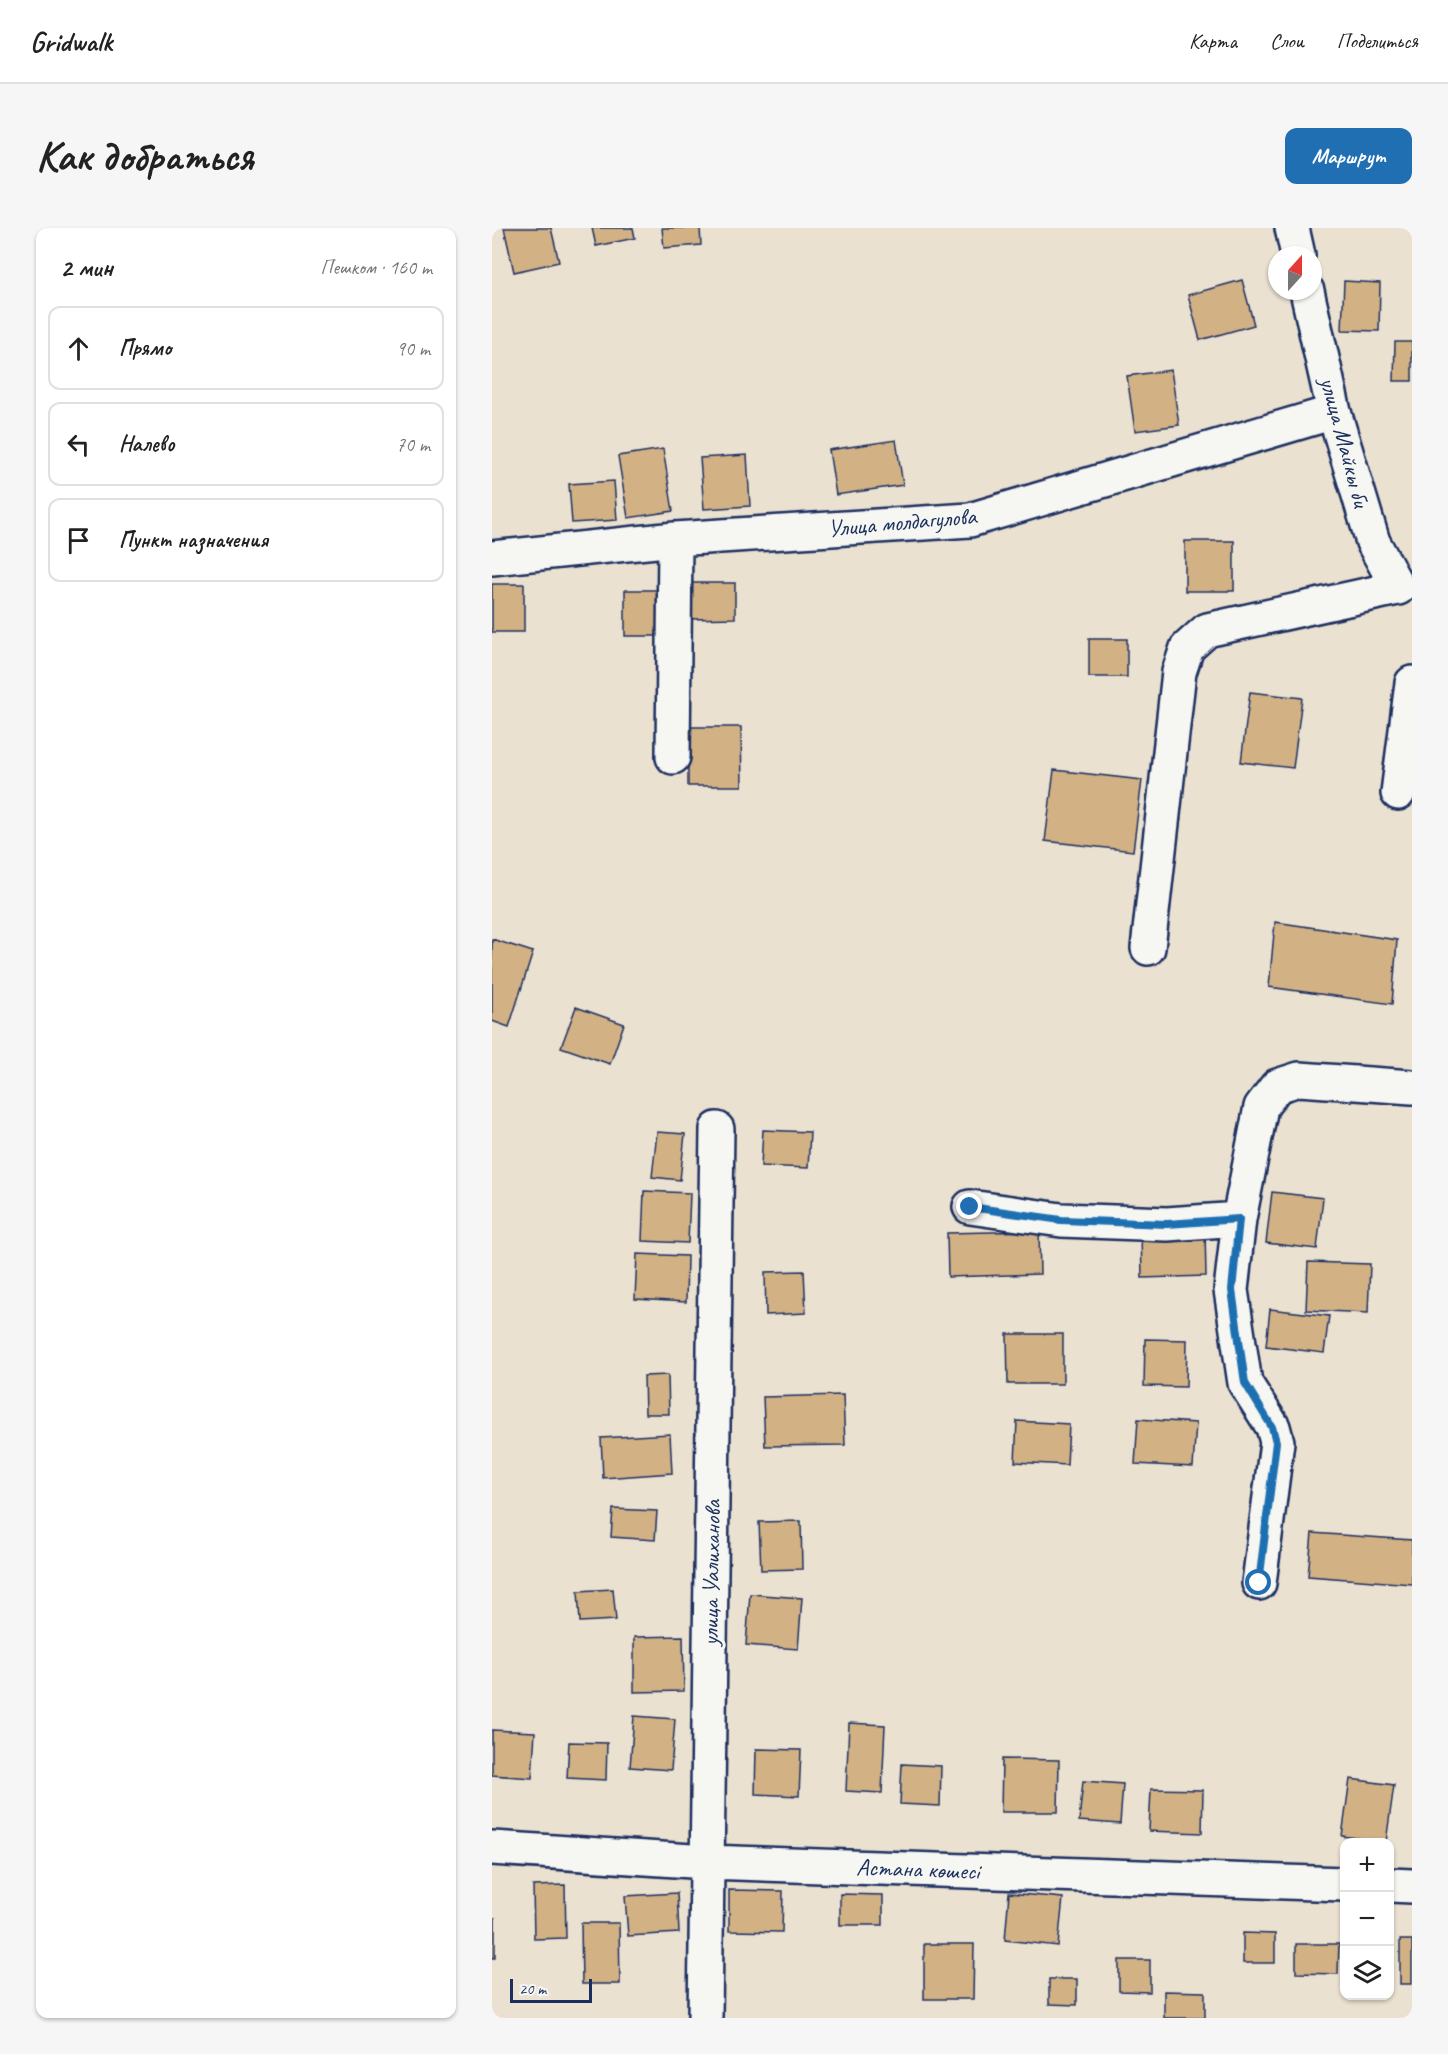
<!DOCTYPE html>
<html lang="ru">
<head>
<meta charset="utf-8">
<style>
  :root { --surface:#fff; --page:#f6f6f6; --text:#222; --muted:#767676; --line:#e0e0e0; --accent:#1f6fb2 }
  body { margin:0; font-family:Caveat,sans-serif; background:var(--page); color:var(--text) }
  .controls { position:absolute; right:18px; bottom:18px; display:grid; overflow:hidden; border-radius:12px; box-shadow:0 2px 4px #0004 }
  .controls button { width:54px; height:54px; display:grid; place-items:center; padding:0; border:0; border-bottom:2px solid var(--line); background:var(--surface); color:var(--text); font:30px sans-serif }
  .compass { position:absolute; left:776px; top:18px; width:54px; height:54px; border-radius:50%; background:var(--surface); box-shadow:0 2px 4px #0004; rotate:21deg }
  .scale { position:absolute; left:18px; bottom:15px; width:82px; box-sizing:border-box; padding-left:6px; border:3px solid #1b2f5e; border-top:0; font-size:16px; line-height:21px; white-space:nowrap; color:#1b2f5e; -webkit-text-stroke:4px #f6f6f2; paint-order:stroke }
  .stop { position:absolute; width:18px; height:18px; margin:-14px; border:4px solid #1f6fb2; border-radius:50%; background:#fff }
  .stop.end { background:#1f6fb2; border-color:#fff; box-shadow:0 2px 6px #0008 }
  .list { margin:0; padding:0; list-style:none }
  h2 { display:flex; justify-content:space-between; align-items:center; height:78px; margin:0; padding:0 24px; font-size:26px }
  h2 small { font-size:20px; font-weight:400; color:var(--muted) }
  .list li { display:grid; grid-template-columns:39px 1fr auto; gap:18px; align-items:center; box-sizing:border-box; height:84px; margin:0 12px 12px; padding:0 12px; border:2px solid var(--line); border-radius:12px }
  .list b { display:block; font-size:22px; white-space:nowrap }
  .list em { font-size:20px; font-style:normal; color:var(--muted) }
  .icon { flex:none; width:33px; height:33px; fill:none; stroke:currentColor; stroke-width:2; stroke-linecap:round; stroke-linejoin:round }
  .map { position:relative; flex:none; width:920px; height:1790px; overflow:hidden; border-radius:12px }
  header { display:flex; align-items:center; gap:36px; box-sizing:border-box; height:84px; padding:0 30px; background:var(--surface); border-bottom:2px solid var(--line) }
  header strong { font-size:28px }
  nav { display:flex; gap:33px; margin-inline-start:auto; font-size:21px }
  .intro { display:flex; align-items:center; justify-content:space-between; box-sizing:border-box; height:144px; padding:0 36px }
  h1 { margin:0; font-size:42px }
  .button { padding:15px 27px; border-radius:12px; background:var(--accent); color:#fff; font-size:21px; font-weight:700 }
  main { display:flex; gap:36px; padding:0 36px }
  aside { flex:1; background:var(--surface); border-radius:12px; box-shadow:0 2px 4px #0004 }
  .map>svg:first-child { display:block }
</style>
</head>
<body>
<header>
<strong>Gridwalk</strong>
<nav><a>Карта</a><a>Слои</a><a>Поделиться</a></nav>
</header>
<div class="intro"><h1>Как добраться</h1><a class="button">Маршрут</a></div>
<main>
<aside>
<h2>2 мин<small>Пешком · 160 m</small></h2>
<ul class="list">
<li><svg class="icon" aria-label="ahead" viewBox="0 0 24 24"><path d="M12 20V5M6 11l6-6 6 6"/></svg><div><b>Прямо</b></div><em>90 m</em></li>
<li><svg class="icon" aria-label="left" viewBox="0 0 24 24"><path d="M17 20v-9H6M10 6l-5 5 5 5"/></svg><div><b>Налево</b></div><em>70 m</em></li>
<li><svg class="icon" aria-label="arrive" viewBox="0 0 24 24"><path d="M6 21V4h12l-3 4 3 4H6"/></svg><div><b>Пункт назначения</b></div></li>
</ul>
</aside>
<div class="map">
<svg width="920" height="1790" viewBox="0 0 920 1790">
  <rect width="100%" height="100%" fill="#ebe1d1"/>
  <filter id="ink" filterUnits="userSpaceOnUse"><feTurbulence type="fractalNoise" baseFrequency=".0167" numOctaves="2"/><feDisplacementMap in="SourceGraphic" scale="12" xChannelSelector="R" yChannelSelector="G"/><feConvolveMatrix kernelMatrix="1 2 1 2 8 2 1 2 1" color-interpolation-filters="sRGB"/></filter>
  <g filter="url(#ink)">
    <path fill="#d2b185" stroke="#1b2f5e" stroke-width="1.5" d="M12,0h47l8,34 -45,10z
      M100,0h41l2,10 -39,8z
      M170,0h38l1,17 -37,3z
      M750,52l12,45 -54,15 -12,-45z
      M852,53l36,2 -1,48 -37,-1z
      M903,114h17v39h-18z
      M679,142l8,55 -44,6 -8,-55z
      M404,212l7,45 -67,10 -7,-45z
      M171,221l10,62 -45,7 -10,-62z
      M255,227l3,51 -46,3 -4,-51z
      M122,253l3,39 -45,3 -3,-39z
      M693,313h49v50h-49z
      M197,355h46v35l-45,1z
      M0,356h32v48h-32z
      M133,362h44v46h-44z
      M597,411h38v38h-38z
      M758,464l52,6 -9,70 -52,-6z
      M196,499h53l1,59h-54z
      M562,542l88,10 -9,71 -88,-10z
      M783,694l122,18 -5,64 -123,-17z
      M0,711l41,13 -24,75 -17,-6z
      M84,779l48,17 -14,40 -49,-17z
      M271,902l47,2 -2,36 -47,-2z
      M165,904l28,2 -5,46 -28,-3z
      M152,963l46,2 -2,50 -46,-2z
      M780,964l51,6 -6,51 -51,-6z
      M713,1002l1,46 -64,2 -1,-46z
      M547,1003l1,43 -92,3 -1,-44z
      M145,1026l50,2 -1,46 -51,-3z
      M816,1034l62,2 -2,49 -62,-3z
      M312,1043l2,42 -40,2 -1,-43z
      M778,1081l59,7 -5,37 -58,-7z
      M515,1106h56v50h-55z
      M653,1111l42,1 -1,47 -42,-1z
      M176,1147l1,39h-24l-1,-38z
      M351,1167l2,50 -80,1 -2,-49z
      M646,1191l58,4 -3,44 -58,-3z
      M525,1193l52,3 -2,41 -52,-3z
      M178,1206l2,39 -69,5 -2,-40z
      M121,1281l44,2 -2,29 -44,-3z
      M309,1293l1,48 -41,1 -2,-48z
      M820,1305l100,7v44l-104,-8z
      M121,1361l3,31 -36,2 -2,-31z
      M258,1366l52,4 -4,51 -52,-4z
      M191,1408l1,55 -50,1v-55z
      M142,1488l41,3 -4,51 -41,-3z
      M357,1495l36,2 -3,68 -36,-2z
      M0,1502l43,2 -3,46 -40,-3z
      M77,1514l38,1 -1,37 -39,-2z
      M264,1521l45,1 -2,46 -44,-2z
      M510,1531l57,1 -1,52h-57z
      M410,1536l39,2 -1,40 -40,-2z
      M858,1551l44,6 -8,57 -44,-6z
      M591,1553l40,3 -3,40 -41,-3z
      M659,1561l52,1 -1,43 -53,-2z
      M73,1657l1,53 -32,1 -1,-53z
      M237,1662l54,1 -1,41 -53,-1z
      M185,1665l2,40 -51,3 -3,-40z
      M517,1665l54,5 -5,48 -53,-6z
      M348,1666l43,1v30h-43z
      M0,1690h3v40h-3z
      M89,1695h38l1,61h-38z
      M751,1705l32,1v29h-32z
      M908,1712h12v44h-12z
      M432,1716h50l-1,55h-49z
      M804,1716h43l-1,30 -42,-1z
      M627,1732h31v32l-31,-1z
      M557,1751h28v26l-28,-1z
      M672,1763l41,1v26h-41z"/>
    <g fill="none" stroke-linecap="round" stroke-linejoin="round">
      <defs>
        <path id="minor" d="M800,0l6,27
          M815,63l27,121 39,130 25,46
          M0,330l183,-19 295,-19 364,-108
          M181,529l2,-218
          M906,565l14,-110
          M656,720l31,-276 8,-24 20,-18 191,-42
          M478,979l91,13 106,4 72,-5
          M767,1355l18,-141 -4,-15 -28,-44 -14,-93 8,-71 22,-112 16,-21 22,-7 113,8
          M0,1620l215,14 637,22
          M898,1657l22,1
          M213,1790l12,-889"/>
      </defs>
      <use href="#minor" stroke="#1b2f5e" stroke-width="38"/>
      <use href="#minor" stroke="#f6f6f2" stroke-width="33"/>
    </g>
  </g>
  <g fill="none" stroke-linecap="round" stroke-linejoin="round" filter="url(#ink)">
    <path stroke="#1f6fb2" stroke-width="8" d="M478,979l91,13 106,4 72,-5 -7,71 13,93 27,44 4,15 -17,141"/>
  </g>
  <g text-anchor="middle" stroke-width="6" stroke-linejoin="round" paint-order="stroke">
    <g font-size="24" fill="#1b2f5e" stroke="#f6f6f2">
      <text transform="translate(853 214) rotate(75)" y="8">улица Майкы би</text>
      <text transform="translate(410 294) rotate(-5)" y="8">Улица молдагулова</text>
      <text transform="translate(219 1345) rotate(-89)" y="8">улица Уалиханова</text>
      <text transform="translate(426 1641) rotate(2)" y="8">Астана көшесі</text>
    </g>
  </g>
</svg>
<div class="controls">
<button>+</button>
<button>−</button>
<button><svg class="icon" aria-label="layers" viewBox="0 0 24 24"><path d="M12 4l9 5-9 5-9-5zM3 14l9 5 9-5"/></svg></button>
</div>
<svg class="compass" viewBox="-18 -18 36 36"><path d="M0-13l5 13h-10z" fill="#e53935"/><path d="M0 13l5-13h-10z" fill="#767676"/></svg>
<div class="scale">20 m</div>
<div class="stop" style="left:767px;top:1355px"></div>
<div class="stop end" style="left:478px;top:979px"></div>
</div>
</main>
</body>
</html>
